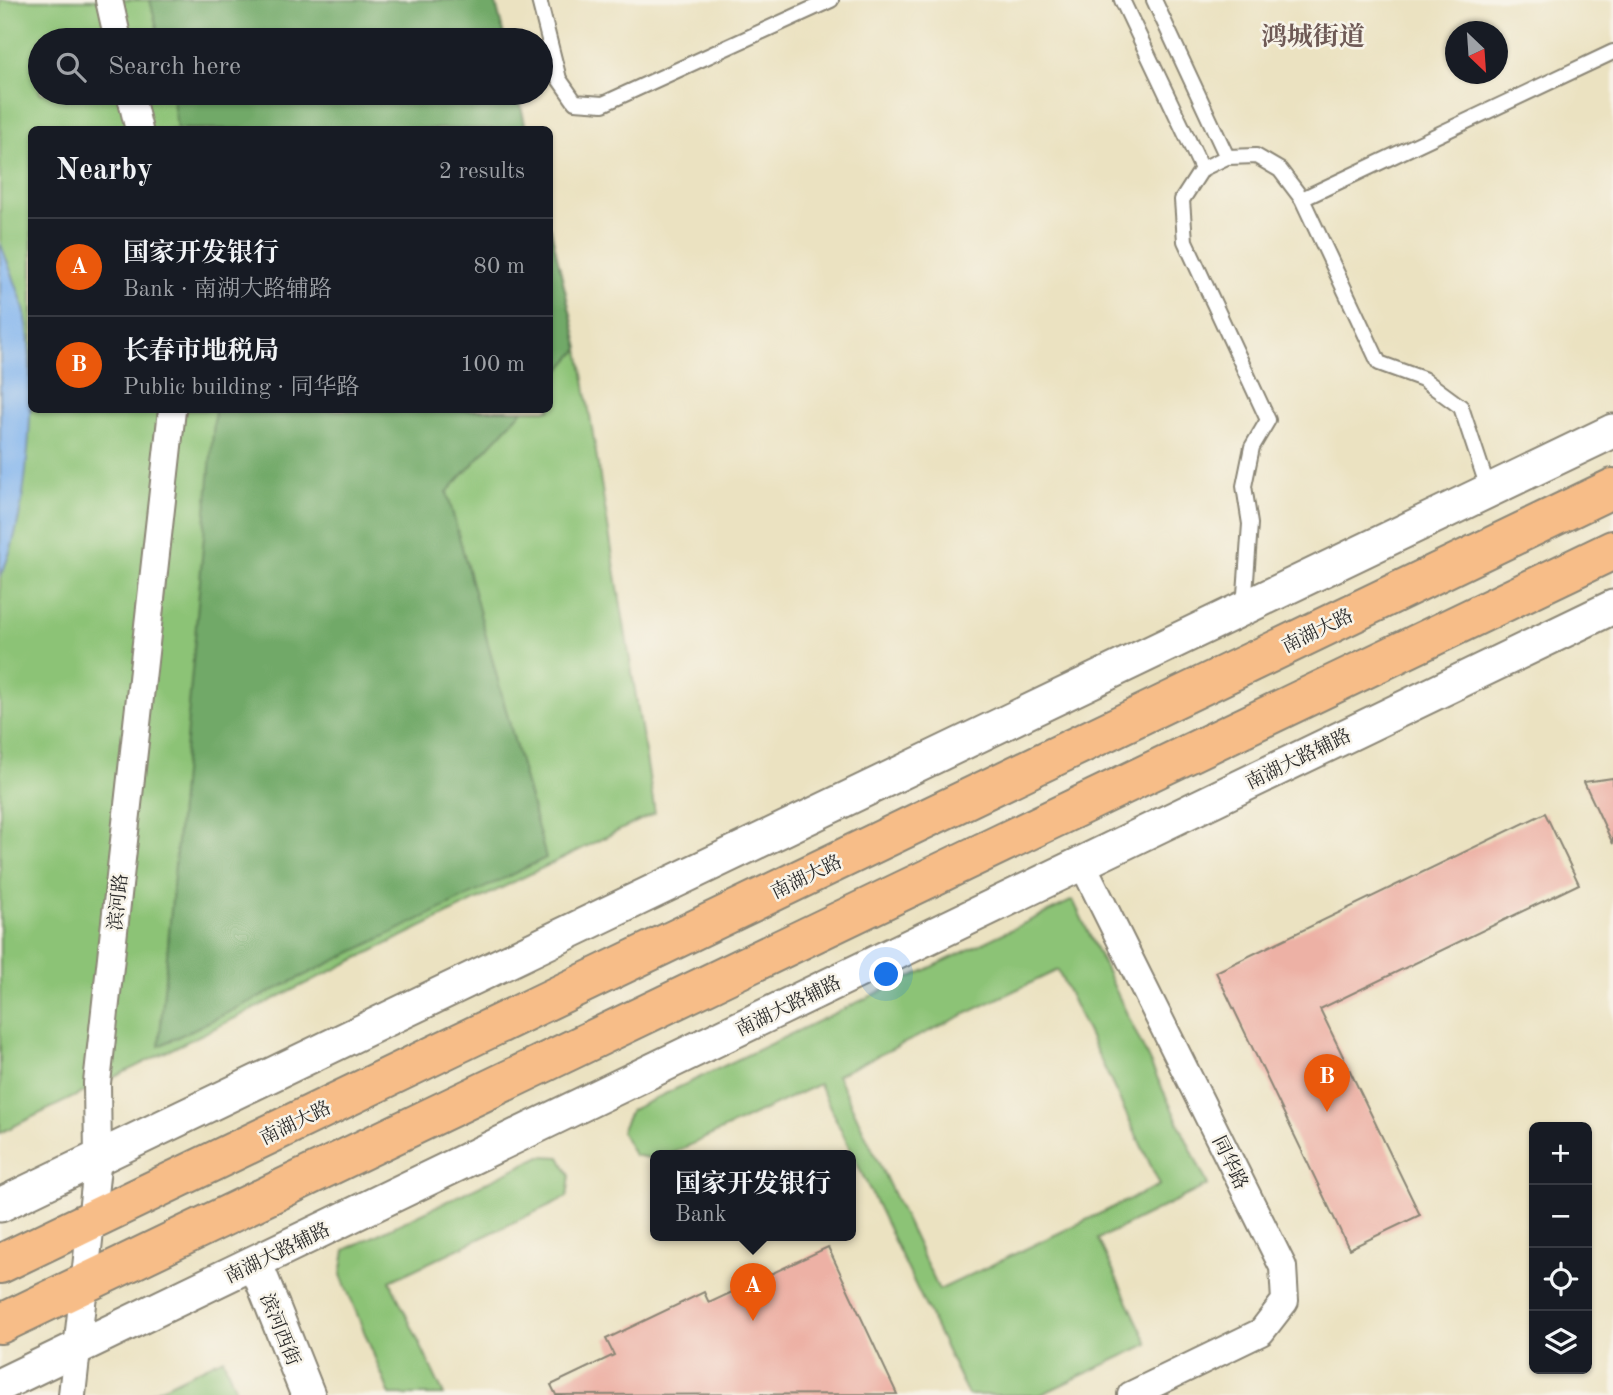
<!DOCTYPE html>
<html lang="en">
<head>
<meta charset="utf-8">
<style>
  :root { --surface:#171b24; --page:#20242c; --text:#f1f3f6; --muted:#9ea1a6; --line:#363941; --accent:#ea580c }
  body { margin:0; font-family:"Old Standard TT","Noto Serif SC",serif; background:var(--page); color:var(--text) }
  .controls { position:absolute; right:21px; bottom:21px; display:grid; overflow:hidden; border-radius:10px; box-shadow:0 2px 5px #0004 }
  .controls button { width:63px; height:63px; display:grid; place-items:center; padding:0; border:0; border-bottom:2px solid var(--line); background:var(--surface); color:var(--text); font:35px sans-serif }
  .compass { position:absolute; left:1445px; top:21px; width:63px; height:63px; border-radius:50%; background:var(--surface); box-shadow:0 2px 5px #0004; rotate:155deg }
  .you { position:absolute; left:887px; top:975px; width:24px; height:24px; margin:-18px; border:5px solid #fff; border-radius:50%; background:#1a73e8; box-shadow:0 0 0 10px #1a73e833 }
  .badge { display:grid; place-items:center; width:46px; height:46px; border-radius:50%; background:var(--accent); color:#fff; font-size:23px; font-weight:700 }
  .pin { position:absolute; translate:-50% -58px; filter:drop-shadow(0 2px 4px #0008) }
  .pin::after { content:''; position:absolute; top:37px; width:24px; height:21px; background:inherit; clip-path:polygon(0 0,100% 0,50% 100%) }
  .popup { position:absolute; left:650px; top:1150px; width:206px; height:91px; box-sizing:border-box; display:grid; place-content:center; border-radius:10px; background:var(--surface); filter:drop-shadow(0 2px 5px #0005); font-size:23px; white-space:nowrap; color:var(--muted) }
  .popup b { font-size:26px; color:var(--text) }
  .popup::after { content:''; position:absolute; left:50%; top:100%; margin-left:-14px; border:14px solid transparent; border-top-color:var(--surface) }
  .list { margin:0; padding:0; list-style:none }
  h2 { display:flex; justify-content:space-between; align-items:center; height:91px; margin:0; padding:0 28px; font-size:30px }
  h2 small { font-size:23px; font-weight:400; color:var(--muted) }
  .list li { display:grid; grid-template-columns:46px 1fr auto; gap:21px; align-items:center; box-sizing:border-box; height:98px; padding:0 28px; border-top:2px solid var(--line) }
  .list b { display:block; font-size:26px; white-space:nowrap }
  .list p { margin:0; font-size:23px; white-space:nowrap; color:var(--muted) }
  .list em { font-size:23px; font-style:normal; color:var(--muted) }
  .icon { flex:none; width:38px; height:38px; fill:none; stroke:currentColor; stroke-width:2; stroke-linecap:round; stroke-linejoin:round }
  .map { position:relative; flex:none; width:1613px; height:1395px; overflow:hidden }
  .search { position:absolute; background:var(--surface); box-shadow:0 2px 5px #0004; left:28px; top:28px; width:525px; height:77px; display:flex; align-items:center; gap:18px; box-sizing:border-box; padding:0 24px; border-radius:38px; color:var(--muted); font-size:26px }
  .panel { position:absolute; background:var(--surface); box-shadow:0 2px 5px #0004; left:28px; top:126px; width:525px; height:287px; border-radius:10px }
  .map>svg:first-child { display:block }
</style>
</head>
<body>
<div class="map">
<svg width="1613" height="1395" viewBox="0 0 1613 1395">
  <rect width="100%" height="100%" fill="#f7f3e8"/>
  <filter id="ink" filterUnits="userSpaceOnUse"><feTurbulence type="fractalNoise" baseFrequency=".0143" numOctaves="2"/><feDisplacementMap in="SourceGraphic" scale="14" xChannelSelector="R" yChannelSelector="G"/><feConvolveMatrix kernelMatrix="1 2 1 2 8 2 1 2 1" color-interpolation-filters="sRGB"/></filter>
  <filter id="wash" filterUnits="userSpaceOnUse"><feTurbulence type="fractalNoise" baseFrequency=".00686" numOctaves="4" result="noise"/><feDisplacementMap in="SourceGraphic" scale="28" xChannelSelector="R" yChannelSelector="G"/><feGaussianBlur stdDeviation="1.57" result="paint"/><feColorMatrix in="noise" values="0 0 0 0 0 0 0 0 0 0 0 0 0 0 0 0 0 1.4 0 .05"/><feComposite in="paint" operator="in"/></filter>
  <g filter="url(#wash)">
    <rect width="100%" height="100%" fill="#ebe2c1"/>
    <path fill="#8cc376" stroke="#5c7750" stroke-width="2" fill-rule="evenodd" d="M0,0h495l10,40h-465v53h478l8,36 -494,1v280h518v-183l29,122 76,464 -655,320z
      M1073,900l135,285 -110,54 50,105 -108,51h-72l-149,-311 -150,71h-14v4l-21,-4 -13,-24 10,-21zM1058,970l102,215 -221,105 -102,-215z
      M541,1156l19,1 10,19 -3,21 -177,84 54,114h-54l-49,-120 4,-25z
      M223,1358l15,37h-91z"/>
    <path fill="#71a967" stroke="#4e6a49" stroke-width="2" d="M150,0h345l10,40h-345z
      M172,93h346l8,36h-349z
      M550,227l29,122 -29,32z
      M215,410h308l-76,82 99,366 -387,188z"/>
    <path fill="#81b4ee" stroke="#56708c" stroke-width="2" d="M0,242c9,26 23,55 27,82 8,67 3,192 -27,253z"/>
    <g id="blocks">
      <path fill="#edb1a5" d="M1613,778v66l-29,-62z
        M1545,813l34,71 -259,125 100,206 -71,34 -133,-277z
        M828,1247l69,147 -341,1 -5,-10 63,-30 -8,-16 98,-47 5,11z"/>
    </g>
  </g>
  <g filter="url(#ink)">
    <use href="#blocks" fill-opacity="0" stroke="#8b8676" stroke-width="2"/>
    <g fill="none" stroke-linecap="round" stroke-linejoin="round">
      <defs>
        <path id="service" d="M539,0l20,79 16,23 28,2 228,-104
          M1122,0l80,169
          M1154,0l73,157
          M1302,199l311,-147
          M1244,608l6,-84 -6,-38 8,-39 16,-27 -83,-179 -3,-41 20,-31 25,-12 29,-1 24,14 22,29 77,164 44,16 38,28 28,84"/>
        <path id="minor" d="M109,0l9,40
          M130,93l9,37
          M1082,863l201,404 2,34 -24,31 -130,63
          M72,1395l26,-237 -1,-75 75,-673"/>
        <path id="tertiary" d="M0,1205l1613,-774
          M255,1262l53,133
          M0,1385l1613,-778"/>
        <path id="primary" d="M0,1264l1613,-776
          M0,1324l1613,-774"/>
      </defs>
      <use href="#service" stroke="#8b8676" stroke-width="18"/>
      <use href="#minor" stroke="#8b8676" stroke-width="30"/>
      <use href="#tertiary" stroke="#8b8676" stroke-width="37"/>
      <use href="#primary" stroke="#8b8676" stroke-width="42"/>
      <use href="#service" stroke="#fff" stroke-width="14"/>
      <use href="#minor" stroke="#fff" stroke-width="26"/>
      <use href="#tertiary" stroke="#fff" stroke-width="33"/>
      <use href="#primary" stroke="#f7bd88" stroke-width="38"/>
    </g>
  </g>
  <g text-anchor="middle" stroke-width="5" stroke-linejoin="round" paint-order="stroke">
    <g font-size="19" fill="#2b2b2b" stroke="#f7f3e8">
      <text transform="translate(1317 630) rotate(-26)" y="7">南湖大路</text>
      <text transform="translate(1298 758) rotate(-26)" y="7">南湖大路辅路</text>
      <text transform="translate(806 876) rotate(-26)" y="7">南湖大路</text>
      <text transform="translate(117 902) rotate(-84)" y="7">滨河路</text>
      <text transform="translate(788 1005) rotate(-26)" y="7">南湖大路辅路</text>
      <text transform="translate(295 1122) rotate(-26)" y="7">南湖大路</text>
      <text transform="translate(1231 1162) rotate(64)" y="7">同华路</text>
      <text transform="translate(277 1252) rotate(-26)" y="7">南湖大路辅路</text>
      <text transform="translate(281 1329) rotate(68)" y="7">滨河西街</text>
    </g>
    <g font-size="26" font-weight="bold" fill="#6f5a56" stroke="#f7f3e8">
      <text x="1313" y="45">鸿城街道</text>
    </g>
  </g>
</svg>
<div class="controls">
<button>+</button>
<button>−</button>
<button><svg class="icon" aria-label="locate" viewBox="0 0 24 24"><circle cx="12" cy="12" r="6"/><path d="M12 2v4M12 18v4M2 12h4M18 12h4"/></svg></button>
<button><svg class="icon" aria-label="layers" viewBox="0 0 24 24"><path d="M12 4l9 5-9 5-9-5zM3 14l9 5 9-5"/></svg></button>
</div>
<svg class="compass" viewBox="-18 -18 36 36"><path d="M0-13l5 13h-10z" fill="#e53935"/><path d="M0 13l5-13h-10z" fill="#9ea1a6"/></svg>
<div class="you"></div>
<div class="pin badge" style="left:753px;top:1321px">A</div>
<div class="popup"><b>国家开发银行</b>Bank</div>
<div class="pin badge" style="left:1327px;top:1112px">B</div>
<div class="search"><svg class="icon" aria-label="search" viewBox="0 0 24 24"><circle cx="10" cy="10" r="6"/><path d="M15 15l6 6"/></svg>Search here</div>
<section class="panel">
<h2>Nearby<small>2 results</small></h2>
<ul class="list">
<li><span class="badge">A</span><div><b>国家开发银行</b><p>Bank · 南湖大路辅路</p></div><em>80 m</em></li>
<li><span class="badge">B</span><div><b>长春市地税局</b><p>Public building · 同华路</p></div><em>100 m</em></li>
</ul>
</section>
</div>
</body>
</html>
